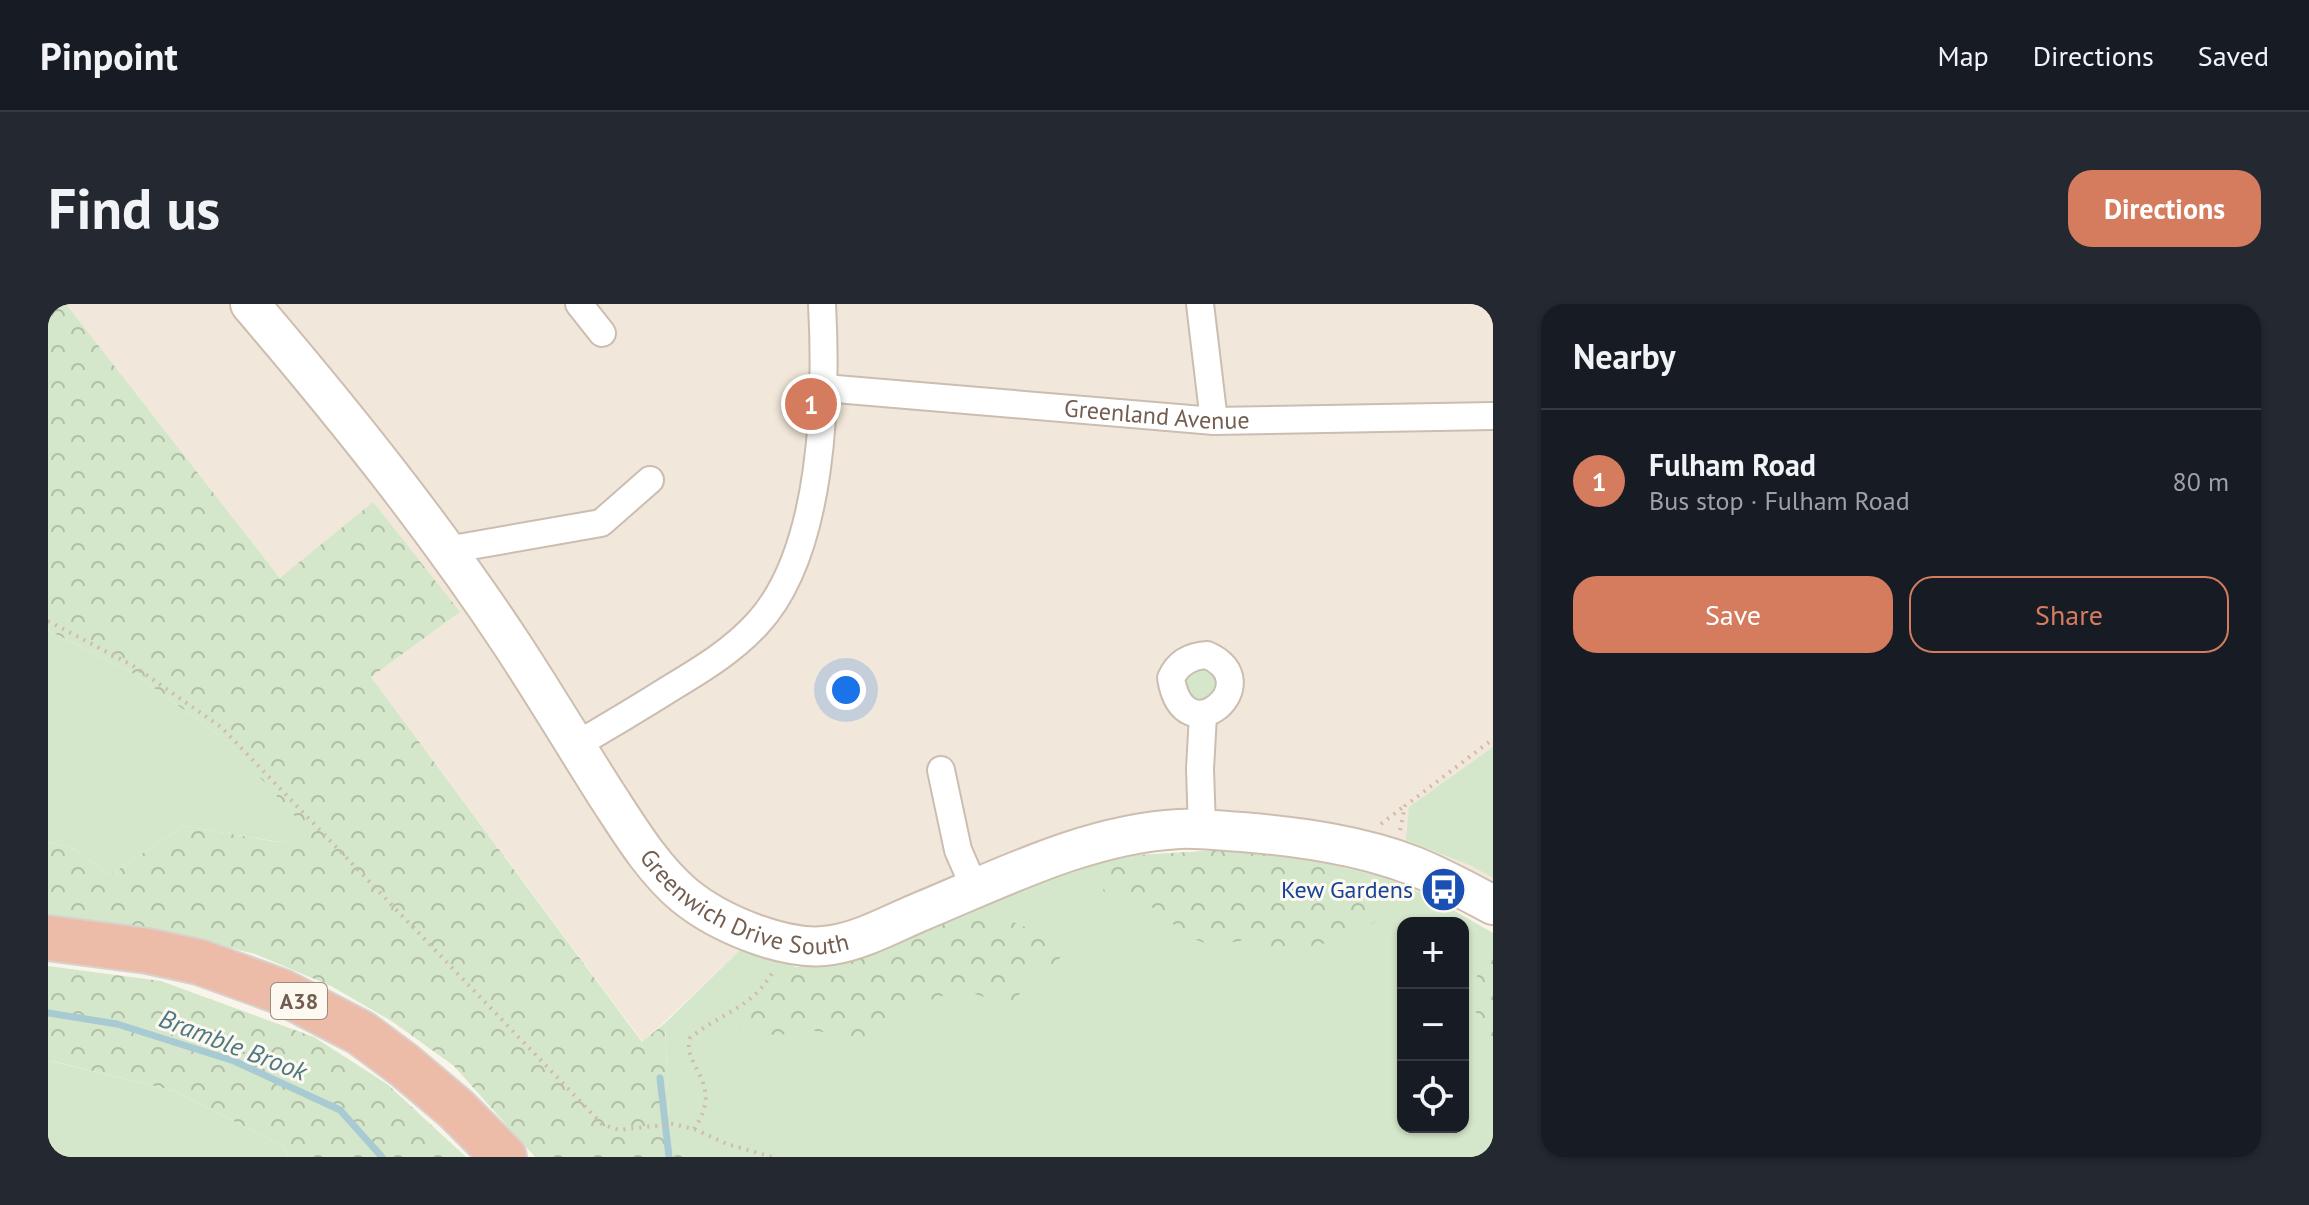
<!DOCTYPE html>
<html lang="en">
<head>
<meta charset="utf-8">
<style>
  :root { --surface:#171b24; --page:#242831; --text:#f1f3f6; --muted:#9ea1a6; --line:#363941; --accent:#d57c5f }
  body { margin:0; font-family:"PT Sans",sans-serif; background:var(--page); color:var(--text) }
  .controls { position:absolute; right:24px; bottom:24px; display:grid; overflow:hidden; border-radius:16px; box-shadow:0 2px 6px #0004 }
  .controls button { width:72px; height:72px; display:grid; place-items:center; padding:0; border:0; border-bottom:2px solid var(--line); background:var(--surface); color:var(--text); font:40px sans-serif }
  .you { position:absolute; left:798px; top:386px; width:28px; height:28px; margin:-20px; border:6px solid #fff; border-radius:50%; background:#1a73e8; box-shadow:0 0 0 12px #1a73e833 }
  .badge { display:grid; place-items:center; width:52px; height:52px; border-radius:50%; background:var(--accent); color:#fff; font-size:26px; font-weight:700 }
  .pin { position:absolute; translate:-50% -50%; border:4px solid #fff; box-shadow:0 2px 8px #0006 }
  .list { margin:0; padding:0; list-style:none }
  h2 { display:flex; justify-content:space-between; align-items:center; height:104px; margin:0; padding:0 32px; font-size:34px }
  h2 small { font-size:26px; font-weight:400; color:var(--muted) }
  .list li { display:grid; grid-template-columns:52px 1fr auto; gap:24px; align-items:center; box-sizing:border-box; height:144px; padding:0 32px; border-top:2px solid var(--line) }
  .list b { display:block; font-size:30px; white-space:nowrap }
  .list p { margin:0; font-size:26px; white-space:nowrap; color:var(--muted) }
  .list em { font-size:26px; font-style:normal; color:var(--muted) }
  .actions { display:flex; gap:16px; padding:24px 32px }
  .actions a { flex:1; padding:18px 0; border:2px solid var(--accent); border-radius:24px; text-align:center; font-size:28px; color:var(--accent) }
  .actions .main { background:var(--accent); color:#fff }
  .icon { flex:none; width:44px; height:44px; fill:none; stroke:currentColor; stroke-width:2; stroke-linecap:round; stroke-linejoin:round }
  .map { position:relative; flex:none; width:1445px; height:853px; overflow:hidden; border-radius:24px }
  header { display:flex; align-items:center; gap:48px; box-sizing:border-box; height:112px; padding:0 40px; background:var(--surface); border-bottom:2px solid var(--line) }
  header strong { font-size:38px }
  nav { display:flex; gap:44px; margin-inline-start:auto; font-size:28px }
  .intro { display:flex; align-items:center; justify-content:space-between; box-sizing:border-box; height:192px; padding:0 48px }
  h1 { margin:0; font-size:56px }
  .button { padding:20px 36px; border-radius:24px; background:var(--accent); color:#fff; font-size:28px; font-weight:700 }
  main { display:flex; gap:48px; padding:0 48px }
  aside { flex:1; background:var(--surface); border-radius:24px; box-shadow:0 2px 6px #0004 }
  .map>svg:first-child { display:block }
</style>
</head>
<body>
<header>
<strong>Pinpoint</strong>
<nav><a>Map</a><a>Directions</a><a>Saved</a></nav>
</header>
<div class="intro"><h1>Find us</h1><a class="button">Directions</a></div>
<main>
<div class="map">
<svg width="1445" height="853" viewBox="0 0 1445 853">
  <defs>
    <pattern id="forest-crowns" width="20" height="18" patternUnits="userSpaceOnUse" patternTransform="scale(2)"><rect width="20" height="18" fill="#d5e7ca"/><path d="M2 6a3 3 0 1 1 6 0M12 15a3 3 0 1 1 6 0" fill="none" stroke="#b1bea6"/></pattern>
  </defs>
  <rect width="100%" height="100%" fill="#faf5eb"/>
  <path fill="#f1e7da" d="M18,0h1427v586l-283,-72 -341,102 -128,29 -98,93 -272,-365 89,-65 -179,-33z"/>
  <path fill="#d5e7ca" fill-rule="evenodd" d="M0,326l88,45 91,66 86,94 -34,7 -95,-16 -74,49 -36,-26 -26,-7z
    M1136 381a16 16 0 1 1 32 0a16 16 0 1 1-32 0Z
    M1445,443v131l-21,-12 -66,-26 3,-33z
    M1176,546l74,7 86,20 47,20 62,36v224h-807l-16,-13 -5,-121 76,-74 55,18 39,-1 198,-81 53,-19 53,-11zM1355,619h60v204h-60z
    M3,757l124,30 109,56 4,10h-240v-90z"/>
  <path fill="url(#forest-crowns)" d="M0,0h18l214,274 93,-76 87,110 -89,65 271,365 23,-19 5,121 16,13h-151l-81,-91 -61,-44 -62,-36 -76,-32 -66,-16 -141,-20v-76l26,7 36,26 74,-49 94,16 34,-7 -85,-94 -91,-66 -88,-45z
    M1176,546l74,7 46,11c6,21 18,36 34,51l-11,10 -34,13 -29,5 -23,2 -36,-9 -34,6 -23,-10 -40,-32 -30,-3 -15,-10 9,-30 27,-6z
    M922,606l36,9 55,23v15l-15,13 -16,2c-17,56 -43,15 -76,20 -11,2 -18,9 -30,8 -13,13 -39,34 -57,37 -8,1 -18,0 -26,-1 -10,-1 -19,-6 -30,-5 -24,1 -38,10 -60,-4l-11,3 2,-18c19,-14 35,-25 43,-48l11,3 39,-1z
    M1445,636v105c-5,-6 -13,-13 -15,-20 -5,-23 -4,-69 15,-85z
    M0,662l113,15 153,56 73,47 79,73h-178l-4,-10 -109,-56 -123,-30 -4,6z"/>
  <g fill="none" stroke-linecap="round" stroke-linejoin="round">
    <path stroke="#a8cbd3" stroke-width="7" d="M0,709l69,11 117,37 106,49 42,47
      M612,774l9,79"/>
    <defs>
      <g id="street">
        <path d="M531,0l23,29"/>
        <path d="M1152,0l14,117"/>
        <path id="s1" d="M776,84l390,33 279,-5"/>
        <path d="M399,246l154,-27 49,-43"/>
        <path d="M1159,351c63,27 -23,103 -36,23 7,-15 19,-22 36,-23z"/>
        <path d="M528,441c33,-19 66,-39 98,-59 30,-18 59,-36 83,-62 67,-72 70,-227 65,-320"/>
        <path d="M893,466l17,80 17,39"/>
        <path d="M1154,525l-2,-60 3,-54"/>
      </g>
      <g id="secondary">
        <path id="s2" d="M202,0c93,109 184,222 263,342 32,49 62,99 93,148 23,35 46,74 78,101 34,28 103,58 148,50 31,-5 61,-22 90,-34 82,-34 166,-77 257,-82 21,-1 42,2 63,3 58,5 118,13 172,34 27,11 53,25 79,39"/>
      </g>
      <path id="highway" d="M0,634l100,13 51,11 83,30 79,41 43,32 51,43 49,49"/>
    </defs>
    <use href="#street" stroke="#ccbdb1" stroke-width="30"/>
    <use href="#secondary" stroke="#cebeaf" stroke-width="42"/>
    <use href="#highway" stroke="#d8d2ce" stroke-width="48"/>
    <path stroke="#d2b9a8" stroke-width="4" stroke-dasharray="2 6" stroke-linecap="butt" d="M0,317l84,44 89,62 381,397 17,6 53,-6 22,5 33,15 45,13
      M1333,520l22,-17
      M1352,526l5,-24 88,-67
      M646,825c32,-46 -13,-63 -4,-91 29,-24 62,-30 82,-65
      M1438,853l7,-2"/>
    <use href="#street" stroke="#fff" stroke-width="26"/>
    <use href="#secondary" stroke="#fff" stroke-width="38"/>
    <use href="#highway" stroke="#edbca9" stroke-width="44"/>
  </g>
  <defs>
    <symbol id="bus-disc" viewBox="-11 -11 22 22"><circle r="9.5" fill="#1a4fb4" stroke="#fdf9f1"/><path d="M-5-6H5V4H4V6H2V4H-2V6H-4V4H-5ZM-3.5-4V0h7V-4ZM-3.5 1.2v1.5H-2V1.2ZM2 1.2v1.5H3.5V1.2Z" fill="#fff"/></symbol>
  </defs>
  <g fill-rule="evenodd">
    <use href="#bus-disc" x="1370" y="560" width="51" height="51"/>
  </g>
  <g text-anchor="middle" stroke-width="6" stroke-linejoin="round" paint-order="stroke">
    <rect fill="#fdf9f1" stroke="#9c8c80" stroke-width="2" x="223" y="679" width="56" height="36" rx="6"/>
    <g font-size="22" font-weight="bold" fill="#735d50">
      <text x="251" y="705">A38</text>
    </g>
    <g font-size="24" fill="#735d50" stroke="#fdf9f1">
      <text dy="8" stroke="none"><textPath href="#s1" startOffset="334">Greenland Avenue</textPath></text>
      <text dy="8" stroke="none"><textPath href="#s2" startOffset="794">Greenwich Drive South</textPath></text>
    </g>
    <g font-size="24" fill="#164399" stroke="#fdf9f1" text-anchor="end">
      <text x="1365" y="594">Kew Gardens</text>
    </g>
    <g font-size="26" font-style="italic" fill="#4c7983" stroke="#fdf9f1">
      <text transform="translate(185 741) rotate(21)" y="9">Bramble Brook</text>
    </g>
  </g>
</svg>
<div class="controls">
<button>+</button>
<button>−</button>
<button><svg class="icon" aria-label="locate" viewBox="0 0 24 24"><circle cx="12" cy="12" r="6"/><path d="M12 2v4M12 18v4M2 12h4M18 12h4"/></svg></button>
</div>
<div class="you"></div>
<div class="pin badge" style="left:763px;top:100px">1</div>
</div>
<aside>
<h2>Nearby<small></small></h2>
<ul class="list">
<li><span class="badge">1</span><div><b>Fulham Road</b><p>Bus stop · Fulham Road</p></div><em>80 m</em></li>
</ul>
<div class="actions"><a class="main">Save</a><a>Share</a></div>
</aside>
</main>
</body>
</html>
